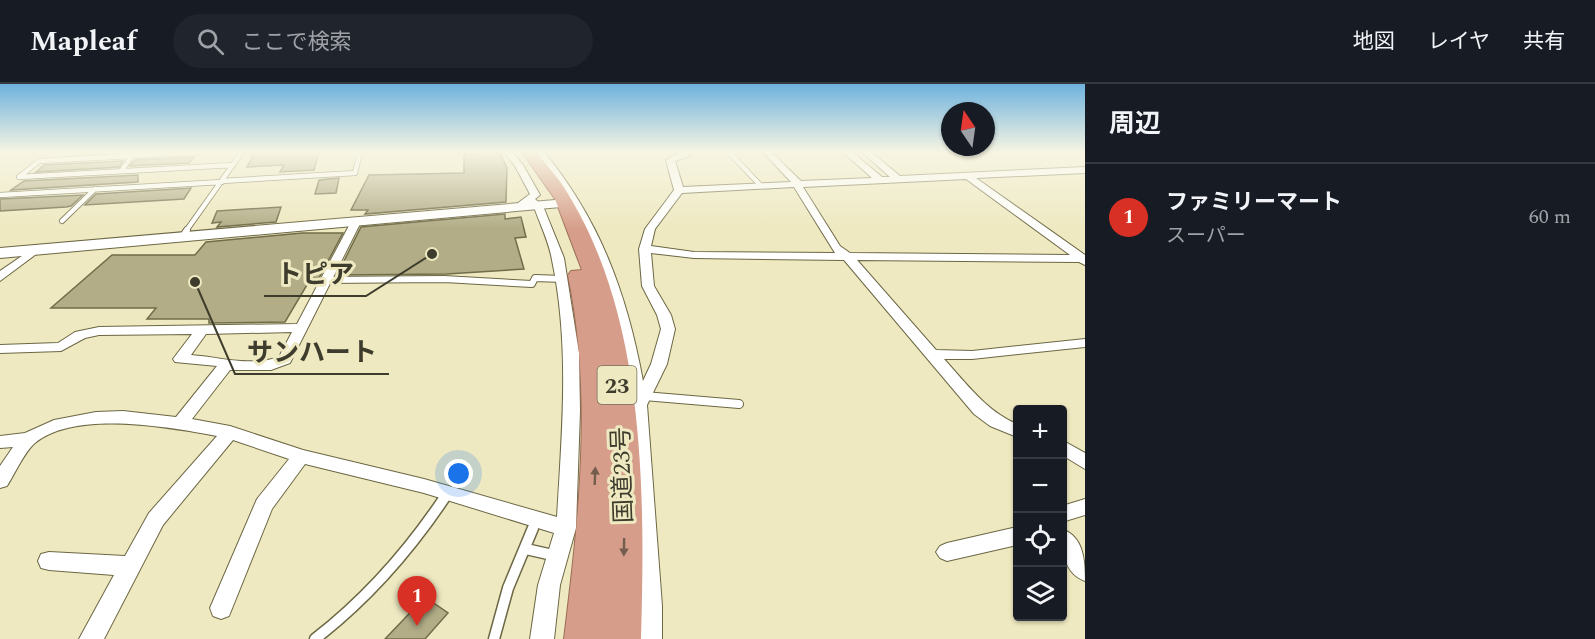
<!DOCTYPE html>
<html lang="ja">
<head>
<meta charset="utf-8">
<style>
  :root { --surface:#171b24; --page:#20242c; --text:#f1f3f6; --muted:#9ea1a6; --line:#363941; --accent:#d93025 }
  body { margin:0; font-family:Spectral,"Noto Sans JP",serif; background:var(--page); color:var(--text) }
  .controls { position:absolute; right:18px; bottom:18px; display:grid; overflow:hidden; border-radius:6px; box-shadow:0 2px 4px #0004 }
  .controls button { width:54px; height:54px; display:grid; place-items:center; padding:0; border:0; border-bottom:2px solid var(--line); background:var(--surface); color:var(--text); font:30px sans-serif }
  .compass { position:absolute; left:941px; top:18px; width:54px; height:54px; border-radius:50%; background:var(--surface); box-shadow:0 2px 4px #0004; rotate:347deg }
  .you { position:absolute; left:459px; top:390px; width:21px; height:21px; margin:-15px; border:4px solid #fff; border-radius:50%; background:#1a73e8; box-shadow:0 0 0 9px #1a73e833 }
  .badge { display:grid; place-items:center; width:39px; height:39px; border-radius:50%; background:var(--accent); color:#fff; font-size:20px; font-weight:700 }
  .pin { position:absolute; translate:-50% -50px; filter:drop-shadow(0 2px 3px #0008) }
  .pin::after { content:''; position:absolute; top:32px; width:21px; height:18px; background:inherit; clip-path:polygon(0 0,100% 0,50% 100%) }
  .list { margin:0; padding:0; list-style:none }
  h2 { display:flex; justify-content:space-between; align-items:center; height:78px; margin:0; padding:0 24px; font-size:26px }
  h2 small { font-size:20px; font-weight:400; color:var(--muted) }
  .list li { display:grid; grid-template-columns:39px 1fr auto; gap:18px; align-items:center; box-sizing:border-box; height:108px; padding:0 24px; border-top:2px solid var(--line) }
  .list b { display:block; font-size:22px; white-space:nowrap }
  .list p { margin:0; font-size:20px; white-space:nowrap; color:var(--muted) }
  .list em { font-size:20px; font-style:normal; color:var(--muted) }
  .icon { flex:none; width:33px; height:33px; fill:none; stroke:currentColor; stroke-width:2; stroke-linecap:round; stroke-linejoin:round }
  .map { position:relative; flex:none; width:1085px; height:555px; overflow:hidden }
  header { display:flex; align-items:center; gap:36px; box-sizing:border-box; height:84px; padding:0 30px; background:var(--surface); border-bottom:2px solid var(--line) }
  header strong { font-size:28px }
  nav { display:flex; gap:33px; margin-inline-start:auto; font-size:21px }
  .search { width:420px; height:54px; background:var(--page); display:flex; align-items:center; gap:15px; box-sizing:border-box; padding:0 21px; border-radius:33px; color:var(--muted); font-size:22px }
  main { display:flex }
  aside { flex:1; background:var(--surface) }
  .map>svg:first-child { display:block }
</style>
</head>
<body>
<header>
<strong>Mapleaf</strong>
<div class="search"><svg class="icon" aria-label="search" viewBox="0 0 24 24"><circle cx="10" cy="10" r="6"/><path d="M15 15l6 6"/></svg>ここで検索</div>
<nav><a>地図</a><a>レイヤ</a><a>共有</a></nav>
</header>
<main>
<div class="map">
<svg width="1085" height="555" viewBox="0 0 1085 555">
  <rect width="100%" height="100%" fill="#eee9c1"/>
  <path fill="#b2ad87" stroke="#716c49" stroke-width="1.5" d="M255,68h64l-5,18 -34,2 4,-7 -37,2z
    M500,69l7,15 -1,34 -141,12 3,-4h-17l18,-35 95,-2v-19z
    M194,73l-5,6 -59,3 5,-6z
    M123,77l-4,6 -83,5 8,-7z
    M138,91v7l-127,8 13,-9z
    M339,94l-3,15 -21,1 4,-14z
    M191,104l-7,11 -99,6 11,-11z
    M83,111l-12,11 -5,1 -66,4v-12z
    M281,123l-5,15 -59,5 4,-5 -9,1 5,-12z
    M505,130v5l16,-2 5,20 -11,1 9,31 -77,5 -110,1 24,-48z
    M302,149h41l-24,45h-8l-26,44 -76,1v-4h-62l9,-11h-105l61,-53h83l11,-13z
    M425,513l23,16 -23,26h-40z"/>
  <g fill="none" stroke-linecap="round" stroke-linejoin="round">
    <defs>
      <path id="service-far3" d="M201,68l-162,9 -20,16 214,-12
        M729,68l32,34
        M122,86l10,-14
        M222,97l133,-8 5,-21
        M0,111l222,-13
        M62,137l33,-32
        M186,147l56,-79"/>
      <path id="service-far2" d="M183,152l4,-6
        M324,196l120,-1 88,5 3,-6 28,1"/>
      <path id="service-far1" d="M644,312l95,8"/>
      <path id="service" d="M526,465l31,7
        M315,555c53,-41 95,-89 132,-145
        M494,555l14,-51 25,-60"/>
      <path id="minor" d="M504,68h8l11,13 17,30 -5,4 8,7 21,52 15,95 1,58 -4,117 -16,57 -6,54h-24l8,-54 16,-52 -130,-40 -119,-29 -33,45 -43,107 -8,3 -8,-3 -3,-8 47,-109 32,-40 -56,-19 -70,85 -59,114h-25l35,-64 -65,-5 -8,-2 -3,-7 3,-7 8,-2 76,4 24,-43 68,-77c-48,-9 -142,-26 -182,7 -10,8 -21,32 -28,43l-7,2v-22l13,-19 -13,1v-12l25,-3 29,-13 42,-8 27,-1 53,6 41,-51 -42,-4 -2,-3 19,-25 -93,1 -14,3 -24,13 -61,2v-8l58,-2 17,-11 24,-5 198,-3 56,-106 9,2 -72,143 -19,7h-41l-38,49 38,7 73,24 121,29 133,38c5,-86 13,-172 -5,-257 -3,-18 -12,-36 -18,-53l-6,-3 -5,2 -5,-3 12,-9 -15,-28zM292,248l-13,25c-28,10 -60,0 -88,-2l15,-21z
        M536,68h8c56,68 83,142 99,229l8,-17 10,-35 -4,-14 -15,-29 -3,-37 6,-20 29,-39 -8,-30 16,-8h8l-1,4 -14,5 8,26 108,-5 -28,-30h8l30,29 71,-3 -29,-26h9l30,25h8l-28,-25h9l29,24 185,-9v6l-109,5 109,77v10l-6,-3 -222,-2 79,90 36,1 113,-12v8l-113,12h-28c23,25 42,52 73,65v13l-27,-11 -16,-12 -130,-154 -150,-2 -43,-5 3,33 17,29 4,14 -8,35 -20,41 15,201v33h-24l2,-33c-6,-133 1,-278 -65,-398 -11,-20 -26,-38 -39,-56zM966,95l104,76 -220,-2 -10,-7 -37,-59zM794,103l41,66 -141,-1 -43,-6 4,-17 27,-36z
        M35,163l4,1v4l-39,29v-10z
        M1062,356l23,13v16l-23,-14z
        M1085,415v16l-23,7v-16z
        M1017,443v18l-70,16 -7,-3 -4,-6 4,-6 7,-3z
        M1062,445c22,8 23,32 23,52 -22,-8 -23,-32 -23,-52z"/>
      <path id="tertiary" d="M567,115l6,4 -1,3 -572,52v-10z"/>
      <path id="trunk" d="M522,68h14c12,15 26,30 35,47 75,126 74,298 70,440h-77c15,-122 29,-242 4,-364l3,-4 11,-1 -27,-71z"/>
    </defs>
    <use href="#service-far3" stroke="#6c6744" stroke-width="6"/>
    <use href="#service-far2" stroke="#6c6744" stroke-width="8"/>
    <use href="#service-far1" stroke="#6c6744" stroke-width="10"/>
    <use href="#service" stroke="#6c6744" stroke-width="13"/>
    <use href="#minor" stroke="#6c6744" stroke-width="2"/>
    <use href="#tertiary" stroke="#6c6744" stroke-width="2"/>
    <use href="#trunk" stroke="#9a6c56" stroke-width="2"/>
    <use href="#service-far3" stroke="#fff" stroke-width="4.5"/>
    <use href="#service-far2" stroke="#fff" stroke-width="6"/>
    <use href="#service-far1" stroke="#fff" stroke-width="8"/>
    <use href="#service" stroke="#fff" stroke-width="10"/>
    <use href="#minor" fill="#fff" fill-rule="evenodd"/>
    <use href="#tertiary" fill="#fff" fill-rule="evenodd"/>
    <use href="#trunk" fill="#d69e8a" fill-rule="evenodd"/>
  </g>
  <defs><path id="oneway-solid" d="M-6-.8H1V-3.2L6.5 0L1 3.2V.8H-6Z" transform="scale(1.5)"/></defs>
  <g fill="#735e4d">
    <use href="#oneway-solid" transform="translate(595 392) rotate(-88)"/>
    <use href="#oneway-solid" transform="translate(624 463) rotate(91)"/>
  </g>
  <linearGradient id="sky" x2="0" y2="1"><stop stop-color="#6eb2dd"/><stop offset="0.47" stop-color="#f7f5e3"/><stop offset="1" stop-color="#f7f5e3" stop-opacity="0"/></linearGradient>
  <rect width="1085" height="145" fill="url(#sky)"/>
  <g text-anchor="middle" stroke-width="6" stroke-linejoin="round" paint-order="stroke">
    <rect fill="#eee9c1" stroke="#737059" stroke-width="1.5" x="597.5" y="282" width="39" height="38" rx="4.5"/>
    <g font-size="22" font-weight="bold" fill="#3e3c2c">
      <text x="617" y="309">23</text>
    </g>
    <g font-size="24" fill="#3e3c2c" stroke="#eee9c1">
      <text transform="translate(622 391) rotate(-92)" y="8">国道23号</text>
    </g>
  </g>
  <path fill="none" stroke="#3e3c2c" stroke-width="2" d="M432 170L366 212H264M195 198L235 290H389"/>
  <g fill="#3e3c2c" stroke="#eee9c1" stroke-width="2">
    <circle cx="432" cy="170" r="6"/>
    <circle cx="195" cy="198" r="6"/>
  </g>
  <g font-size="26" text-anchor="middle" font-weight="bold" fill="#3e3c2c" stroke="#eee9c1" stroke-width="6" stroke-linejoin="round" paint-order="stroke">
    <text x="315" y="199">トピア</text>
    <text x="312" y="277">サンハート</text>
  </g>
</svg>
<div class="controls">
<button>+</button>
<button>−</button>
<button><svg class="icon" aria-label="locate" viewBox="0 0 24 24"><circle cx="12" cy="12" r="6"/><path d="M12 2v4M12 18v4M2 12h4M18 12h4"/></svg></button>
<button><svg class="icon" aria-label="layers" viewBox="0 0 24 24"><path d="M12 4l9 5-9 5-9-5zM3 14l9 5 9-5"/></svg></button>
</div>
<svg class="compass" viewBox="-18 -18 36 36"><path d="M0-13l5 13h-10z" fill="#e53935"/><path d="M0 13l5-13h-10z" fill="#9ea1a6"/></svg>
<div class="you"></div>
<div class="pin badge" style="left:417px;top:542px">1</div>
</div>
<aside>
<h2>周辺<small></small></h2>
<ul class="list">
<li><span class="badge">1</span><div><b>ファミリーマート</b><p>スーパー</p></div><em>60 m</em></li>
</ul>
</aside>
</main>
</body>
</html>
